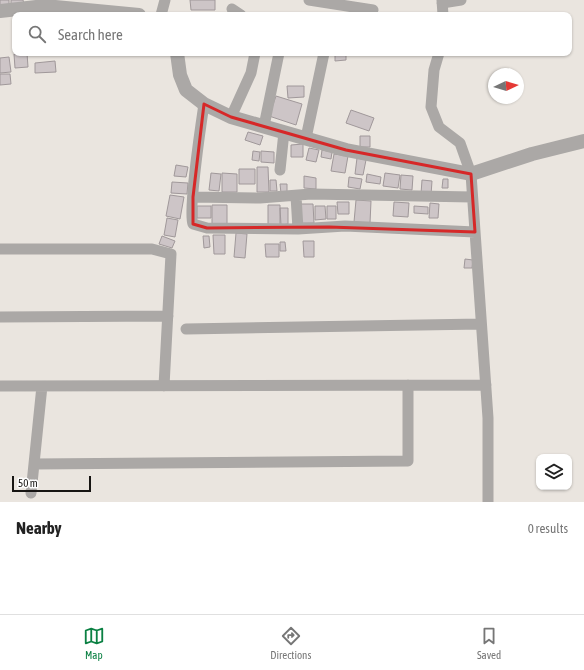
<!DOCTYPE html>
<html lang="en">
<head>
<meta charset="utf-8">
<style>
  :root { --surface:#fff; --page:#f2f2f2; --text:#222; --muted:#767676; --line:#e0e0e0; --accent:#0b8043 }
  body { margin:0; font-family:"Asap Condensed",sans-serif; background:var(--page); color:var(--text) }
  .controls { position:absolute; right:12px; bottom:12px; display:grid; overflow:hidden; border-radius:8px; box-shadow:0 1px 3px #0004 }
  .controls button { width:36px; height:36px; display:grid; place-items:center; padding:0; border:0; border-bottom:1px solid var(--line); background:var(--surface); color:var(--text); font:20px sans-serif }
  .compass { position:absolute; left:488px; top:68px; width:36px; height:36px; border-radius:50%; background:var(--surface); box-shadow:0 1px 3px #0004; rotate:86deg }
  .scale { position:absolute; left:12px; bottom:10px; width:79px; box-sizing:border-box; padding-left:4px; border:2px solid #171513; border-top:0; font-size:11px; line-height:14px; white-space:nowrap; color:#171513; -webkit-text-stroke:3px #fff; paint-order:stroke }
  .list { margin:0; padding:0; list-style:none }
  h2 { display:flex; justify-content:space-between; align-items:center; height:52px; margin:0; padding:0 16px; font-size:17px }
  h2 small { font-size:13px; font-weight:400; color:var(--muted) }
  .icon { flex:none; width:22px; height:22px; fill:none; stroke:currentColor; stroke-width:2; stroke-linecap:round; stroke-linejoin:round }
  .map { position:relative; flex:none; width:584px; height:502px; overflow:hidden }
  .search { position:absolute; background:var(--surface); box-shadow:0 1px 3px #0004; left:12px; right:12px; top:12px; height:44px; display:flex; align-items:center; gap:10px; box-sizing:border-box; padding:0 14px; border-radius:8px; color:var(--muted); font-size:15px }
  .sheet { height:112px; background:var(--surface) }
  nav { display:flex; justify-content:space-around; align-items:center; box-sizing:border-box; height:56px; border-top:1px solid var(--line); background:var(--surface); font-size:11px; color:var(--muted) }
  nav a { display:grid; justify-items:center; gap:2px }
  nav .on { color:var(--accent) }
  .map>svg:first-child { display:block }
</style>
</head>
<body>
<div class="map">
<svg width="584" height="502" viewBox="0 0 584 502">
  <rect width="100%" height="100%" fill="#eae5df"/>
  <path fill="#cdc5c7" stroke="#a0989a" d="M0,0h9v6l-9,1z
    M11,0h12l1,4 -13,1z
    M190,0h25v10h-24z
    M13,30h2v17h-1z
    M27,53l1,14 -13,1 -1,-14z
    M335,53h11v7l-11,1z
    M9,57l2,15 -11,1v-15z
    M55,61l1,11 -21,1v-10z
    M0,74h10l1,10 -11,1z
    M287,86h17v11l-16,1z
    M276,96l26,8 -6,21 -27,-9z
    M351,110l23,8 -5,13 -23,-8z
    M248,132l15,4 -3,9 -15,-5z
    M360,136h10v11h-10z
    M303,144v13h-12v-12z
    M309,148l10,2 -3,12 -10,-2z
    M322,150l10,2 -1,7 -10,-2z
    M253,151l7,1 -1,9 -7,-1z
    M261,151l13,1v11l-13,-1z
    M334,154l14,2 -3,17 -14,-2z
    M357,158l9,2 -3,15 -8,-1z
    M176,165l12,2 -2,10 -12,-1z
    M257,167h11l1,25h-12z
    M239,169h16v15h-16z
    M211,173l10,1 -2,17 -10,-1z
    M222,173l15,1v18h-15z
    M385,173l15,2 -2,13 -15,-2z
    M367,174l14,3 -1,7 -14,-2z
    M401,175l12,1 -1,14 -12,-1z
    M304,176l12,2v11l-12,-1z
    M349,177l13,2 -2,10 -12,-2z
    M443,179h5v9h-6z
    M270,180h6l1,11h-7z
    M422,180l10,1 -1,14 -10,-1z
    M172,182l16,1 -1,11 -16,-1z
    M280,184h7v8l-6,1z
    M170,195l14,2 -4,22 -14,-3z
    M356,200l15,1 -1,22 -16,-1z
    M337,202h12v12h-11z
    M394,202l15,1 -1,14 -15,-1z
    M430,203l9,1 -1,14h-9z
    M301,204h12l1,19h-13z
    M212,205h15v19h-15z
    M268,205h12v22h-12z
    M197,206h14v12h-14z
    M315,206h10l1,13 -11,1z
    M327,206h9v13h-9z
    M414,206l14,1v7l-14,-1z
    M280,208h8v16l-7,1z
    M167,218l11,2 -3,17 -11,-2z
    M236,233l11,1 -2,24 -11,-1z
    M213,235h12v19h-11z
    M162,236l13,5 -3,7 -13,-4z
    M203,236h6l1,11 -6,1z
    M303,241h11v16h-10z
    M280,242h5l1,9h-6z
    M265,244h14v13h-13z
    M465,259l8,1 -1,8h-8z"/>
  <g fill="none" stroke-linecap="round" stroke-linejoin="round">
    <path stroke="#aba8a6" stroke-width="11" d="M309,0l64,10
      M442,0l1,15
      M442,3l19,-3
      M232,9l9,6
      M161,15l4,-15
      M439,53l-5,17 -3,37 8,20 21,16 11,31 17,244v84
      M204,104c-3,20 -16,108 -11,120l14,4 91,1 47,-3 130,6
      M231,117l20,-44 4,-20
      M264,126l15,-73
      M306,138l18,-85
      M280,170l4,-38
      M296,196l2,33
      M193,197l67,1 51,-4 161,3
      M0,249h152l19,5 -7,132
      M0,317l168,-1
      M186,329l295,-5
      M0,386l486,-1
      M34,464l374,-3v-76
      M31,493l11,-107"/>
    <path stroke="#aba8a6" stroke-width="14" d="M0,11l45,-5 94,9
      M177,53l3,22 6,15 18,14 27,13 115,33 125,24 61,-20 52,-13"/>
  </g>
  <path fill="none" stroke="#d62828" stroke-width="3" stroke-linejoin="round" d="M204,104l27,13 115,33 125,24 4,58 -146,-5 -122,1 -14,-4v-27z"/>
</svg>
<div class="controls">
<button><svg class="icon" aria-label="layers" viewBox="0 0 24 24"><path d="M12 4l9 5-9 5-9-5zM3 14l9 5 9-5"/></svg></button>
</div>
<svg class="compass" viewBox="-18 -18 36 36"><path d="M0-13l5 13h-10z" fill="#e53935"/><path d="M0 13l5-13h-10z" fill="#767676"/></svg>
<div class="scale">50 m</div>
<div class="search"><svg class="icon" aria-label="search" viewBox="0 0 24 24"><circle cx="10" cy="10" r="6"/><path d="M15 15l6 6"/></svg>Search here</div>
</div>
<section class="sheet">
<h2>Nearby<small>0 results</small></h2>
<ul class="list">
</ul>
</section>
<nav>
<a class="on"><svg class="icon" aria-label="map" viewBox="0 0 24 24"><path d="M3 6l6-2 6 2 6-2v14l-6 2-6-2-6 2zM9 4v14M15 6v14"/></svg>Map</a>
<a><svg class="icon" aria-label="directions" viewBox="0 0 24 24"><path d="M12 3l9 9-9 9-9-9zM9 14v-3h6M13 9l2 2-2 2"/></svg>Directions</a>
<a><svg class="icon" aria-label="saved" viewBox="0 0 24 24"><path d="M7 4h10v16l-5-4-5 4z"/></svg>Saved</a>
</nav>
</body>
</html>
